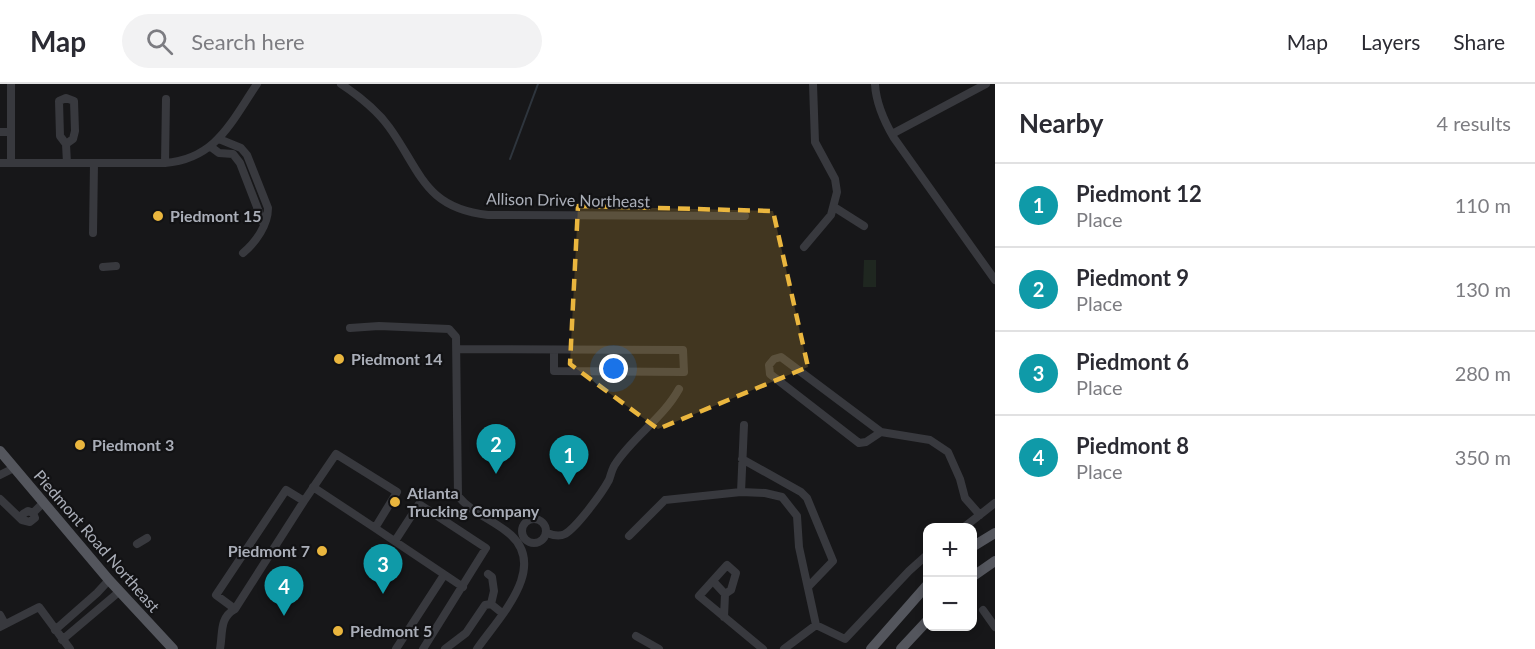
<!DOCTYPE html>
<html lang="en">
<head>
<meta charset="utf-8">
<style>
  :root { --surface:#fff; --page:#f2f2f3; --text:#2b2b33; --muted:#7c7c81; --line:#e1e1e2; --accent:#816a38 }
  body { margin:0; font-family:Lato,sans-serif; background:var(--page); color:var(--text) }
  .controls { position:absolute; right:18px; bottom:18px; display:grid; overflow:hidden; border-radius:12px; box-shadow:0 3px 9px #0003 }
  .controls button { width:54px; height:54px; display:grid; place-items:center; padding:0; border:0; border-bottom:2px solid var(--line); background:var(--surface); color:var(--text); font:30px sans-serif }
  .you { position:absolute; left:614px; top:285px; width:21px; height:21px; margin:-15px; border:4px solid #fff; border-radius:50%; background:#1a73e8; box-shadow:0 0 0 9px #1a73e833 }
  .badge { display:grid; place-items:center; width:39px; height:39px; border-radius:50%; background:var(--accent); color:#fff; font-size:20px; font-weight:700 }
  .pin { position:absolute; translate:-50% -50px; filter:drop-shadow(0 2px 3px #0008) }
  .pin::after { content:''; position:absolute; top:32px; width:21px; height:18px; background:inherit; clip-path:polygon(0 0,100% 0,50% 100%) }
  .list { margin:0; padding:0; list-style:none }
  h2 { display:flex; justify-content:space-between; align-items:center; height:78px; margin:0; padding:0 24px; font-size:26px }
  h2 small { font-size:20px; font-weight:400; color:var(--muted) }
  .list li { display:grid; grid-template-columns:39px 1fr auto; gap:18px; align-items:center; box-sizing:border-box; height:84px; padding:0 24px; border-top:2px solid var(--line) }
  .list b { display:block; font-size:22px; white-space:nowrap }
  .list p { margin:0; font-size:20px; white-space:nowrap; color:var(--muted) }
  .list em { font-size:20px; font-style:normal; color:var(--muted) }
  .icon { flex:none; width:33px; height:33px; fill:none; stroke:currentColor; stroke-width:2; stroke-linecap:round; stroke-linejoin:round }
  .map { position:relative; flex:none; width:995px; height:565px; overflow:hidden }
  header { display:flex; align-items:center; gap:36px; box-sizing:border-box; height:84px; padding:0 30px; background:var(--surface); border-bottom:2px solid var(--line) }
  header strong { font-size:28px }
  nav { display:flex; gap:33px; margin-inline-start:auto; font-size:21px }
  .search { width:420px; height:54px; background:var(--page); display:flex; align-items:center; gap:15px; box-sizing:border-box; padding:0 21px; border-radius:33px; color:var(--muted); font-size:22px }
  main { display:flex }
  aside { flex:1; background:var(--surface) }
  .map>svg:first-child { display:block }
</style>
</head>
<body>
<header>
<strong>Map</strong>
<div class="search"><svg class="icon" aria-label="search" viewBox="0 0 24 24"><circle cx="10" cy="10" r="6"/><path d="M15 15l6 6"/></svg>Search here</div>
<nav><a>Map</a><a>Layers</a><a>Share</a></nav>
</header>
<main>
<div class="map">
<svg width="995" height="565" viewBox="0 0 995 565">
  <rect width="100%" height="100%" fill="#171719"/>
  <path fill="#1f2720" d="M864,176h12v27h-13z"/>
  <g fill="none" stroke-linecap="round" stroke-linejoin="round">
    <path stroke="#2e353d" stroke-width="2" d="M510,75l28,-75"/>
    <path stroke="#38393e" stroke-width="8" d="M11,0v79
      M341,0c18,12 35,25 48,43 32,44 35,81 99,88l257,1
      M875,0c1,20 9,37 19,54l101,142
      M0,48h11
      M892,50l94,-50
      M219,55l22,9 6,7 21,53c0,17 -12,34 -25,45
      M66,60l7,-5 2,-8 -1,-30 -8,-3 -7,3 1,35 6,8 1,19
      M211,63l8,6 14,1 7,9 24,62
      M0,79h165c51,-4 66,-41 92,-79
      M165,79l1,-64
      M834,123l30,19
      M93,149l1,-70
      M804,163l27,-32 6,-23 -2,-13 -20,-37 -2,-58
      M103,183l13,-1
      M350,244l29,-2 70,3 7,8 2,159c13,16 31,22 48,35 46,34 -7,86 -29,118
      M457,265l226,1 1,22 -130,-1v-21
      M881,348l-15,10 -7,1 -89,-69 -1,-9 5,-6 7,-2 100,75 49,8 18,12 12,27 5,19 15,17
      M742,375l59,33 6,6 26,63 -25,26
      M0,391l14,-7
      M313,403l62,41
      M741,408l3,-67
      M0,415l22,21 8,2 5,-4 -2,-5
      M304,417l32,-47 61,38 -22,36 88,59
      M522 447a12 12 0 1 1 24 0a12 12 0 1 1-24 0Z
      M22,436l1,-6 5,-3 5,2 11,-11
      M963,444l32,-25
      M547,449c5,2 12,4 18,1 12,-7 37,-41 44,-54 2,-5 3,-12 7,-17 18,-27 47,-45 63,-74
      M629,452l36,-36 76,-8 24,1 17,4 15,19 2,31 17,78
      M395,457l24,-37 67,44 -63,101
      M137,460l10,-6
      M488,490l4,3 2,14 -3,13
      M713,497l12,13
      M983,526l12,17
      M0,531l5,9
      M724,533l1,-23 6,-4 5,-17 -9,-8 -28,31 64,53
      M0,543l39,-20 31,42
      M55,546l42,-37 12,-13
      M636,552l23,13
      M62,556l58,-49
      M220,565c3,-16 -1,-31 15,-40l-19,-14 70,-105 18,11 -69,108
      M396,565l48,-74
      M445,565l21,-16 19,-28 6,-1 11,9
      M784,565l32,-24 29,14 64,-68 19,-17"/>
    <path stroke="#54565d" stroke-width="10" d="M0,367l109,129 64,69
      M972,463l23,-14
      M972,493l23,-16
      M871,565l57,-65
      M901,565l27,-29"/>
  </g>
  <path fill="#eab63e" fill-opacity="0.2" stroke="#eab63e" stroke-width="4.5" stroke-dasharray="12 8" stroke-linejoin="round" d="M578,122l195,5 35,156 -150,62 -88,-65z"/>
  <g fill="#eab63e" stroke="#121214" stroke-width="2">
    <circle cx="158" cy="132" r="6"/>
    <circle cx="339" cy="275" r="6"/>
    <circle cx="80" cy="361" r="6"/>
    <circle cx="395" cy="418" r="6"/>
    <circle cx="322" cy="467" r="6"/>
    <circle cx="338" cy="547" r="6"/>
  </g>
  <g text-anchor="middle" stroke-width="4.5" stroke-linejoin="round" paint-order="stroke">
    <g font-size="16" fill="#aaaeb8" stroke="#121214">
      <text transform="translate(568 116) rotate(1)" y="6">Allison Drive Northeast</text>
      <text transform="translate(97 457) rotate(49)" y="6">Piedmont Road Northeast</text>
    </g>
    <g font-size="16" font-weight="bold" fill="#aaaeb8" stroke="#121214" text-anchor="start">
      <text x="170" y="138">Piedmont 15</text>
      <text x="351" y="281">Piedmont 14</text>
      <text x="92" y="367">Piedmont 3</text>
      <text x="407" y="415">Atlanta<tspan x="407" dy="18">Trucking Company</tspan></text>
      <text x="310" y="473" text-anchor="end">Piedmont 7</text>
      <text x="350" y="553">Piedmont 5</text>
    </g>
  </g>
</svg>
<div class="controls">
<button>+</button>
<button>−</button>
</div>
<div class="you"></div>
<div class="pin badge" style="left:569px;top:401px;background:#0f9aa8">1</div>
<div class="pin badge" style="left:496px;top:390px;background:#0f9aa8">2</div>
<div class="pin badge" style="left:383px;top:510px;background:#0f9aa8">3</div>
<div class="pin badge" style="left:284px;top:532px;background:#0f9aa8">4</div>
</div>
<aside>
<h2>Nearby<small>4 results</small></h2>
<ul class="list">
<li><span class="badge" style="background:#0f9aa8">1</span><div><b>Piedmont 12</b><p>Place</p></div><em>110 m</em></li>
<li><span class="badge" style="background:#0f9aa8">2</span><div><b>Piedmont 9</b><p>Place</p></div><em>130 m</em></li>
<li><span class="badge" style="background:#0f9aa8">3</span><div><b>Piedmont 6</b><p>Place</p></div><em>280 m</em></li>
<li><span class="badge" style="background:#0f9aa8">4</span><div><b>Piedmont 8</b><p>Place</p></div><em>350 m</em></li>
</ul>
</aside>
</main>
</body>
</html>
